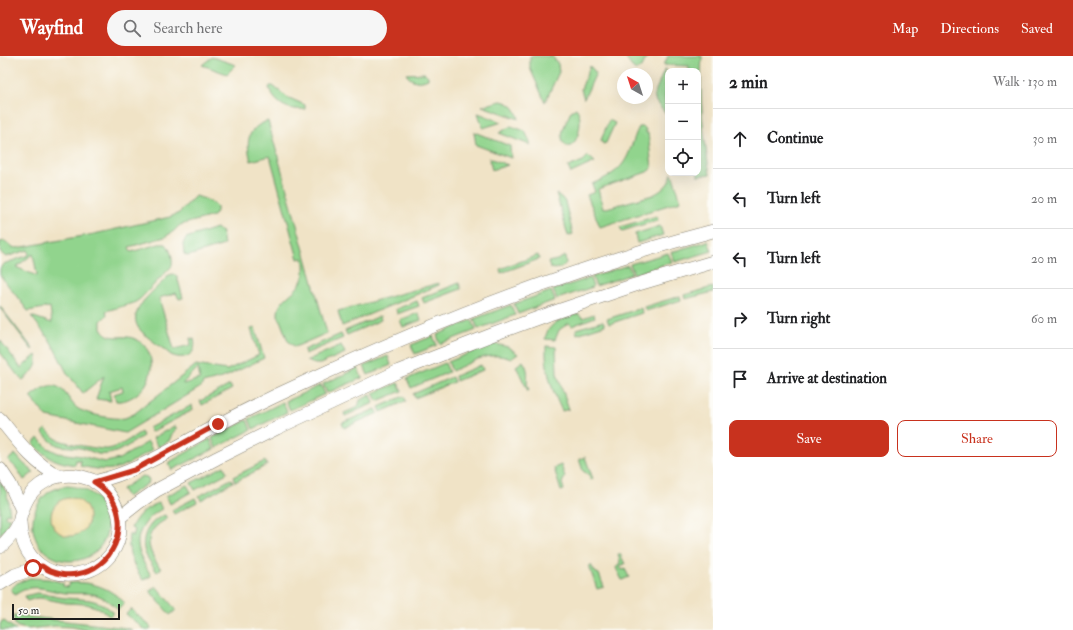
<!DOCTYPE html>
<html lang="en">
<head>
<meta charset="utf-8">
<style>
  :root { --surface:#fff; --page:#f6f6f6; --text:#202124; --muted:#757577; --line:#e0e0e0; --accent:#c8321e }
  body { margin:0; font-family:"IM FELL Double Pica",serif; background:var(--page); color:var(--text) }
  .controls { position:absolute; right:12px; top:12px; display:grid; overflow:hidden; border-radius:8px; box-shadow:0 4px 16px #0002 }
  .controls button { width:36px; height:36px; display:grid; place-items:center; padding:0; border:0; border-bottom:1px solid var(--line); background:var(--surface); color:var(--text); font:20px sans-serif }
  .compass { position:absolute; left:617px; top:12px; width:36px; height:36px; border-radius:50%; background:var(--surface); box-shadow:0 4px 16px #0002; rotate:321deg }
  .scale { position:absolute; left:12px; bottom:10px; width:108px; box-sizing:border-box; padding-left:4px; border:2px solid #1c1c1c; border-top:0; font-size:11px; line-height:14px; white-space:nowrap; color:#1c1c1c; -webkit-text-stroke:3px #fdfcf7; paint-order:stroke }
  .stop { position:absolute; width:12px; height:12px; margin:-9px; border:3px solid #c8321e; border-radius:50%; background:#fff }
  .stop.end { background:#c8321e; border-color:#fff; box-shadow:0 1px 4px #0008 }
  .list { margin:0; padding:0; list-style:none }
  h2 { display:flex; justify-content:space-between; align-items:center; height:52px; margin:0; padding:0 16px; font-size:17px }
  h2 small { font-size:13px; font-weight:400; color:var(--muted) }
  .list li { display:grid; grid-template-columns:26px 1fr auto; gap:12px; align-items:center; box-sizing:border-box; height:60px; padding:0 16px; border-top:1px solid var(--line) }
  .list b { display:block; font-size:15px; white-space:nowrap }
  .list em { font-size:13px; font-style:normal; color:var(--muted) }
  .actions { display:flex; gap:8px; padding:12px 16px }
  .actions a { flex:1; padding:9px 0; border:1px solid var(--accent); border-radius:8px; text-align:center; font-size:14px; color:var(--accent) }
  .actions .main { background:var(--accent); color:#fff }
  .icon { flex:none; width:22px; height:22px; fill:none; stroke:currentColor; stroke-width:2; stroke-linecap:round; stroke-linejoin:round }
  .map { position:relative; flex:none; width:713px; height:574px; overflow:hidden }
  header { display:flex; align-items:center; gap:24px; box-sizing:border-box; height:56px; padding:0 20px; background:var(--accent); color:#fff }
  header strong { font-size:19px }
  nav { display:flex; gap:22px; margin-inline-start:auto; font-size:14px }
  .search { width:280px; height:36px; background:var(--page); display:flex; align-items:center; gap:10px; box-sizing:border-box; padding:0 14px; border-radius:22px; color:var(--muted); font-size:15px }
  main { display:flex }
  aside { flex:1; background:var(--surface) }
  .map>svg:first-child { display:block }
</style>
</head>
<body>
<header>
<strong>Wayfind</strong>
<div class="search"><svg class="icon" aria-label="search" viewBox="0 0 24 24"><circle cx="10" cy="10" r="6"/><path d="M15 15l6 6"/></svg>Search here</div>
<nav><a>Map</a><a>Directions</a><a>Saved</a></nav>
</header>
<main>
<div class="map">
<svg width="713" height="574" viewBox="0 0 713 574">
  <rect width="100%" height="100%" fill="#fdfcf7"/>
  <filter id="ink" filterUnits="userSpaceOnUse"><feTurbulence type="fractalNoise" baseFrequency=".025" numOctaves="2"/><feDisplacementMap in="SourceGraphic" scale="8" xChannelSelector="R" yChannelSelector="G"/><feConvolveMatrix kernelMatrix="1 2 1 2 8 2 1 2 1" color-interpolation-filters="sRGB"/></filter>
  <filter id="wash" filterUnits="userSpaceOnUse"><feTurbulence type="fractalNoise" baseFrequency=".012" numOctaves="4" result="noise"/><feDisplacementMap in="SourceGraphic" scale="16" xChannelSelector="R" yChannelSelector="G"/><feGaussianBlur stdDeviation="0.9" result="paint"/><feColorMatrix in="noise" values="0 0 0 0 0 0 0 0 0 0 0 0 0 0 0 0 0 1.4 0 .05"/><feComposite in="paint" operator="in"/></filter>
  <g filter="url(#wash)">
    <rect width="100%" height="100%" fill="#f0e3c6"/>
    <path fill="#91d48d" stroke="#567854" fill-rule="evenodd" d="M530,0h22l6,8 1,8 -14,30 -15,-34z
      M624,0h23l-5,11 -6,3 -4,-3z
      M668,0h34c-3,40 1,79 8,118l-12,2v-105h-9v-5l-25,-1z
      M212,1l24,8 -9,9 -25,-9z
      M590,10l6,7 -12,26 -3,-10z
      M665,12v45l-9,-11 -2,-7z
      M425,17l3,3v3c-8,4 -17,3 -22,-5z
      M270,30h3l14,11 18,8v4c-17,2 -30,-5 -36,-21z
      M501,45c11,2 15,8 18,18l-37,-13z
      M576,52c7,8 4,28 -3,36 -5,6 -11,0 -11,-7 0,-9 6,-18 9,-26z
      M478,57l24,9 -19,6z
      M609,64l6,3 -9,20 -3,1 -2,-4z
      M268,65l59,212 -32,14 -7,-6 -10,-26c-1,-23 33,-20 25,-57l-5,1 -28,-103 -19,5c-5,-18 -5,-33 17,-40z
      M511,70l14,5 5,11v3l-31,-12z
      M639,71h5l2,3v3h2l4,35 -5,4 -49,17 5,20 50,-14c10,-5 17,-11 19,-22l9,28 -81,26 -13,-32 8,-3 -3,-8c18,-8 31,-14 38,-34 3,-7 5,-16 9,-23z
      M474,76l36,14 1,12 -35,-13z
      M588,100l7,6 -24,11 -3,-6 15,-6z
      M489,102l19,7 -16,5z
      M556,137l7,6 2,3 8,32 -5,2z
      M195,140c9,2 16,5 22,11v5l-4,4 -33,9 -6,6 -9,6 -36,10 2,5 28,-8h7c5,6 7,15 6,22l-32,33 -6,4 -28,8 1,4 -6,6v7c7,12 16,8 27,9 16,2 25,17 23,32 -1,9 -5,18 -13,24 -6,5 -14,9 -22,8l-2,-7 9,-3 -1,-4 -13,4 2,10 -15,-2 8,-23 -21,17 -16,-20 -16,-31 -20,-26 21,7 -2,-16 -22,4 -28,-36v-6l3,-5 26,-9 -1,-5 -22,7 -6,-5v-10l5,-1 7,6 5,1 77,-14 76,-17 9,-4zM33,198l4,21v1l-21,-9z
      M657,160l1,4 -36,11 -2,-4z
      M660,170l3,9 -26,8 -2,-9z
      M216,172l6,4 2,13 -36,11 -4,-2 -1,-10 3,-6z
      M708,185l4,10 -37,11 -4,-10z
      M668,197l4,9 -38,12 -4,-10z
      M538,199l1,4 -38,14 -1,-4z
      M565,200l1,7c-4,5 -9,7 -16,5l-2,-6 9,-2z
      M628,209l4,9 -36,12 -4,-9z
      M173,218l4,2 6,22 -4,1 -3,-6 -17,5 15,51 17,-4 -1,-7 4,1c4,16 -10,22 -23,16 -9,-8 -20,-14 -29,-23 -21,-20 15,-42 27,-57z
      M590,222l3,9 -36,12 -4,-9z
      M439,227v2l-97,41 -4,-15z
      M459,227l2,6 -37,14 -2,-5z
      M713,231v5l-28,7 -1,-4z
      M551,235l4,9 -37,14 -4,-10z
      M680,240l1,4 -35,11 -2,-4z
      M417,245l2,5 -22,8 -1,-5z
      M511,249l4,10 -37,14 -4,-10z
      M0,250l33,43 -1,1 -32,-42z
      M641,252l1,5 -33,11 -2,-5z
      M418,257l3,7 -18,7 -3,-7z
      M578,258l5,4 11,-4 1,3 -23,9 -3,-3 -10,7 -4,10 -10,-1c3,-17 18,-20 33,-25z
      M380,260l1,4 -34,15 -2,-4z
      M472,264l4,10 -36,14 -3,-9z
      M603,265l2,4 -28,9 -1,-5z
      M255,272l9,30 -39,19 -22,6 -2,4 -76,46 -78,-16 -17,-20c11,-9 24,-18 35,-4 4,5 7,11 12,15 8,6 38,12 48,10 3,-1 6,-3 9,-4l62,-49 31,5 32,-15 -8,-26zM198,312l2,11 -17,5v-1z
      M341,278l2,4 -38,16 -1,-4z
      M433,280l4,9 -22,9 -4,-9z
      M0,284l21,28 15,-13c4,12 -5,18 -13,25l-5,-4 -18,-24z
      M496,288l12,3 10,7 -7,5c-22,-9 -39,3 -59,12l-4,-9 36,-15z
      M341,289l4,8 -25,11h-5l-9,-3z
      M546,290l10,1 1,27 12,35 -7,2c-10,-21 -17,-40 -16,-65z
      M388,300l3,9 -23,10 -4,-9z
      M523,305c9,13 1,19 6,29l-1,1 -12,-25z
      M445,307l4,9 -38,16 -4,-9z
      M481,309l2,5 -27,11 -1,-5z
      M358,312l4,10 -35,15 -4,-9z
      M452,321l2,5 -39,16 -2,-4z
      M398,327l4,8 -25,10 -4,-8z
      M230,329l2,4 -30,16 -2,-4z
      M321,329l4,9 -35,16 -4,-9z
      M371,339l3,8 -29,13 -1,-3 14,-6 2,-7z
      M404,340l2,5 -25,11 -2,-5z
      M283,346l4,10 -34,17 -4,-10z
      M192,349l1,5 -42,22 -2,-4z
      M376,353l2,4 -34,15 -2,-5z
      M247,364l4,10 -35,18 -4,-10z
      M174,370l2,1v3l-3,2 -4,9 -11,6 -5,-9z
      M46,373c3,3 7,8 11,10 6,4 45,11 51,10 12,-2 23,-11 33,-17l2,4c-13,8 -28,21 -45,18 -6,-2 -12,-5 -18,-6 -21,-3 -22,2 -38,-16z
      M38,382l10,10 10,5 23,3 19,5 6,1 13,-3 29,-17 4,8c-31,18 -35,24 -72,16l1,-5 -5,-1 -1,5c-19,-3 -28,-7 -42,-21z
      M210,383l4,10 -42,21 -4,-7z
      M15,398l9,10 10,8 -10,8 -7,-11 -9,-9z
      M585,401l8,22 -2,1 -2,-5 -6,-4 -4,-12z
      M265,405l2,4 -32,17 -2,-5z
      M561,409l4,12 -3,6 2,7 -3,1 -7,-23z
      M224,410l3,7 -32,17 -4,-7z
      M142,420l5,1 2,4 -1,2 -21,14 -5,-8z
      M231,423l2,3 -32,18 -2,-4z
      M0,425l7,12 3,21 -4,-1 -1,4 5,1 -5,11 -5,6z
      M187,429l4,7 -21,12 -4,-8z
      M66,430c57,2 53,75 3,75 -10,0 -20,-5 -27,-12 -15,-17 -11,-44 7,-57 5,-3 11,-5 17,-6zM67,443c14,0 23,10 21,25l-27,10c-8,-7 -10,-13 -9,-23z
      M195,442l2,4 -23,12 -2,-4z
      M159,447l3,6c-14,7 -28,24 -23,41 2,10 8,18 12,26l-8,4c-10,-15 -16,-27 -14,-46l4,2 2,-6 -4,-2c6,-13 14,-20 28,-25z
      M165,459l2,4c-26,13 -20,31 -6,50l-4,3c-4,-6 -9,-12 -12,-19 -5,-17 4,-32 20,-38z
      M618,498h2l5,10 -5,2 2,4 3,-1 4,8 -7,3 -6,-12 4,-6z
      M591,509l4,7 4,2 5,13 -7,2 -8,-23z
      M30,522l19,1 14,4v3l5,1 1,-4c22,-2 40,4 56,20l-7,7c-6,-6 -13,-12 -21,-15 -10,-3 -20,-1 -31,-2 -20,-2 -32,-12 -51,2l-4,-6 6,-6z
      M156,530l20,24 -6,5 -20,-24z
      M37,537c10,1 18,4 28,5 20,2 32,-1 49,15l-5,3 -10,-8 -13,-4 -20,-1 -25,-5h-5l-9,3 -2,-5z
      M131,553l20,18 -2,3h-4l-19,-16z
      M13,559l114,13 6,2h-48l-12,-3 -18,-1 -28,3 -9,-2 -3,-2z
      M3,564l5,4 9,6h-17v-6z"/>
    <path fill="#eeda9e" stroke="#857b5d" d="M51 461a19 19 0 1 1 38 0a19 19 0 1 1-38 0Z"/>
  </g>
  <g filter="url(#ink)">
    <g fill="none" stroke-linecap="round" stroke-linejoin="round">
      <defs>
        <path id="minor" d="M0,363c17,21 34,45 59,57
          M0,413l10,15 12,26
          M94,426c43,-10 78,-33 116,-53 30,-16 60,-31 91,-45 133,-62 270,-116 412,-153
          M119,462l19,-15 19,-13 60,-32 60,-30 122,-57 95,-37 55,-20 86,-29 78,-23
          M0,491c7,-6 15,-15 19,-24 1,-3 1,-7 3,-11 3,-11 9,-21 18,-27 16,-12 34,-12 52,-5 13,6 22,19 26,32 18,70 -95,91 -98,10
          M0,528l15,-9 26,-9"/>
      </defs>
      <use href="#minor" stroke="#868071" stroke-width="14"/>
      <use href="#minor" stroke="#fff" stroke-width="13"/>
    </g>
  </g>
  <g fill="none" stroke-linecap="round" stroke-linejoin="round" filter="url(#ink)">
    <path stroke="#c8321e" stroke-width="5" d="M33,512c2,0 6,-2 9,-2 2,1 5,4 8,5 8,3 18,5 27,3 35,-5 55,-48 33,-78 -4,-6 -10,-10 -16,-14l40,-12 84,-46"/>
  </g>
</svg>
<div class="controls">
<button>+</button>
<button>−</button>
<button><svg class="icon" aria-label="locate" viewBox="0 0 24 24"><circle cx="12" cy="12" r="6"/><path d="M12 2v4M12 18v4M2 12h4M18 12h4"/></svg></button>
</div>
<svg class="compass" viewBox="-18 -18 36 36"><path d="M0-13l5 13h-10z" fill="#e53935"/><path d="M0 13l5-13h-10z" fill="#757577"/></svg>
<div class="scale">50 m</div>
<div class="stop" style="left:33px;top:512px"></div>
<div class="stop end" style="left:218px;top:368px"></div>
</div>
<aside>
<h2>2 min<small>Walk · 130 m</small></h2>
<ul class="list">
<li><svg class="icon" aria-label="ahead" viewBox="0 0 24 24"><path d="M12 20V5M6 11l6-6 6 6"/></svg><div><b>Continue</b></div><em>30 m</em></li>
<li><svg class="icon" aria-label="left" viewBox="0 0 24 24"><path d="M17 20v-9H6M10 6l-5 5 5 5"/></svg><div><b>Turn left</b></div><em>20 m</em></li>
<li><svg class="icon" aria-label="left" viewBox="0 0 24 24"><path d="M17 20v-9H6M10 6l-5 5 5 5"/></svg><div><b>Turn left</b></div><em>20 m</em></li>
<li><svg class="icon" aria-label="right" viewBox="0 0 24 24"><path d="M7 20v-9h11M14 6l5 5-5 5"/></svg><div><b>Turn right</b></div><em>60 m</em></li>
<li><svg class="icon" aria-label="arrive" viewBox="0 0 24 24"><path d="M6 21V4h12l-3 4 3 4H6"/></svg><div><b>Arrive at destination</b></div></li>
</ul>
<div class="actions"><a class="main">Save</a><a>Share</a></div>
</aside>
</main>
</body>
</html>
